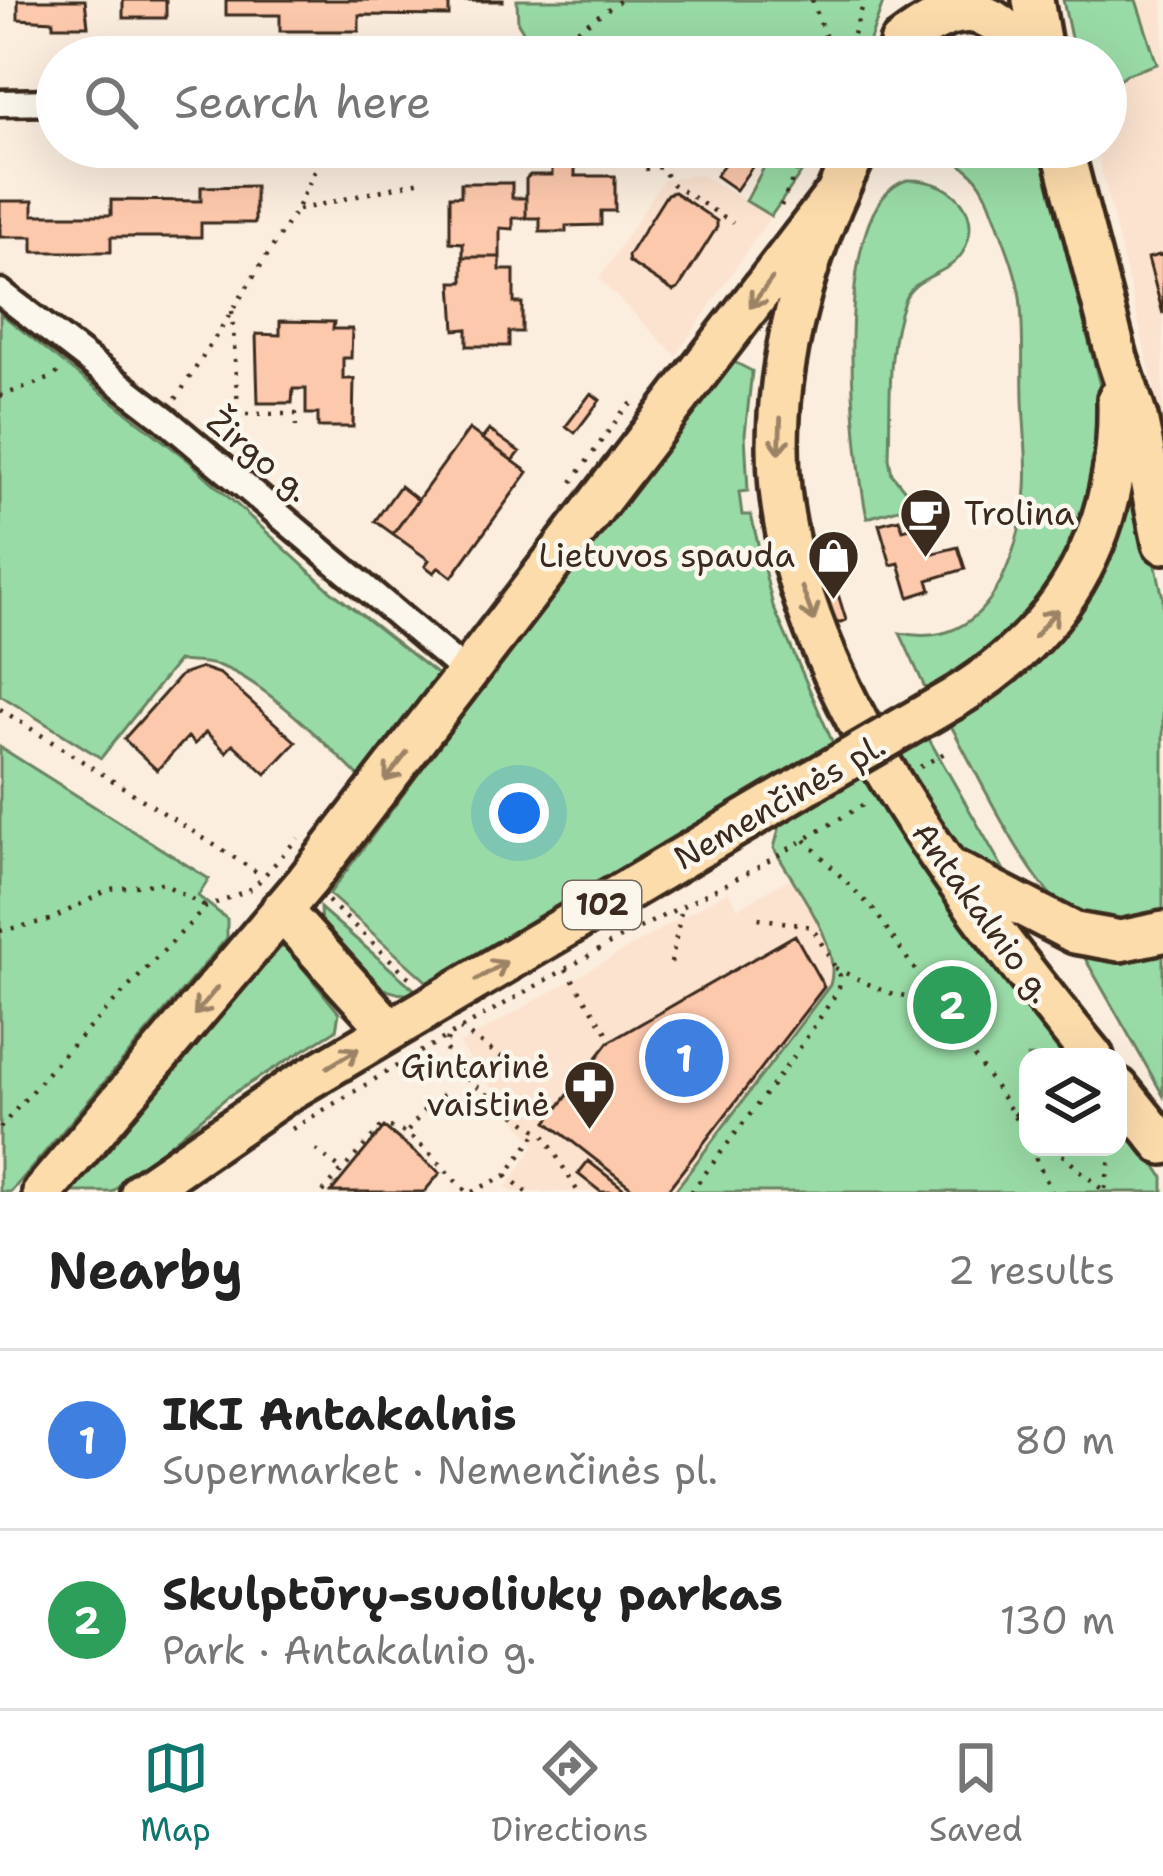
<!DOCTYPE html>
<html lang="en">
<head>
<meta charset="utf-8">
<style>
  :root { --surface:#fff; --page:#f2f2f2; --text:#222; --muted:#767676; --line:#e0e0e0; --accent:#0f766e }
  body { margin:0; font-family:"Shantell Sans",sans-serif; background:var(--page); color:var(--text) }
  .controls { position:absolute; right:36px; bottom:36px; display:grid; overflow:hidden; border-radius:24px; box-shadow:0 12px 48px #0002 }
  .controls button { width:108px; height:108px; display:grid; place-items:center; padding:0; border:0; border-bottom:3px solid var(--line); background:var(--surface); color:var(--text); font:60px sans-serif }
  .you { position:absolute; left:519px; top:813px; width:42px; height:42px; margin:-30px; border:9px solid #fff; border-radius:50%; background:#1a73e8; box-shadow:0 0 0 18px #1a73e833 }
  .badge { display:grid; place-items:center; width:78px; height:78px; border-radius:50%; background:var(--accent); color:#fff; font-size:39px; font-weight:700 }
  .pin { position:absolute; translate:-50% -50%; border:6px solid #fff; box-shadow:0 3px 12px #0006 }
  .list { margin:0; padding:0; list-style:none }
  h2 { display:flex; justify-content:space-between; align-items:center; height:156px; margin:0; padding:0 48px; font-size:51px }
  h2 small { font-size:39px; font-weight:400; color:var(--muted) }
  .list li { display:grid; grid-template-columns:78px 1fr auto; gap:36px; align-items:center; box-sizing:border-box; height:180px; padding:0 48px; border-top:3px solid var(--line) }
  .list b { display:block; font-size:45px; white-space:nowrap }
  .list p { margin:0; font-size:39px; white-space:nowrap; color:var(--muted) }
  .list em { font-size:39px; font-style:normal; color:var(--muted) }
  .icon { flex:none; width:66px; height:66px; fill:none; stroke:currentColor; stroke-width:2; stroke-linecap:round; stroke-linejoin:round }
  .map { position:relative; flex:none; width:1163px; height:1192px; overflow:hidden }
  .search { position:absolute; background:var(--surface); box-shadow:0 12px 48px #0002; left:36px; right:36px; top:36px; height:132px; display:flex; align-items:center; gap:30px; box-sizing:border-box; padding:0 42px; border-radius:66px; color:var(--muted); font-size:45px }
  .sheet { height:516px; background:var(--surface) }
  nav { display:flex; justify-content:space-around; align-items:center; box-sizing:border-box; height:168px; border-top:3px solid var(--line); background:var(--surface); font-size:33px; color:var(--muted) }
  nav a { display:grid; justify-items:center; gap:6px }
  nav .on { color:var(--accent) }
  .map>svg:first-child { display:block }
</style>
</head>
<body>
<div class="map">
<svg width="1163" height="1192" viewBox="0 0 1163 1192">
  <rect width="100%" height="100%" fill="#fbeedf"/>
  <filter id="ink" filterUnits="userSpaceOnUse"><feTurbulence type="fractalNoise" baseFrequency=".00833" numOctaves="2"/><feDisplacementMap in="SourceGraphic" scale="24" xChannelSelector="R" yChannelSelector="G"/><feConvolveMatrix kernelMatrix="1 2 1 2 8 2 1 2 1" color-interpolation-filters="sRGB"/></filter>
  <g filter="url(#ink)">
    <path fill="#fce3d0" d="M1136,0h27v426l-67,-279h10v-59l21,-14 30,-10z
      M700,174l71,42 -95,140 -77,-77 64,-99z
      M790,878l26,40 19,50 -5,17 -156,207h-162l-6,-5 29,-42 -76,-101 269,-153 10,17z"/>
    <path fill="#99dba6" stroke="#6a8262" stroke-width="3" d="M517,0h367l-20,57h-325l-21,-34z
      M1063,0h73l21,64 -30,10 -21,14v-31h-31z
      M766,147h53l-48,69 -25,-15 26,-49z
      M895,147h145l60,239 2,43 -14,80 -28,63 -37,53 -61,48 -35,19 -27,-59c78,16 108,-50 122,-116 9,-37 2,-81 1,-119 -1,-33 1,-68 -3,-101 -4,-27 -15,-53 -24,-78 -6,-15 -10,-29 -20,-41 -23,-26 -52,-27 -84,-23z
      M907,180c38,-2 77,26 58,68 -12,28 -50,25 -61,53 -18,48 -13,107 -15,157l3,16 24,30 -49,14c-13,-66 -40,-313 40,-338z
      M0,313l188,147 143,131 112,88 -78,104c-32,-33 -98,-98 -140,-115 -15,-6 -31,-6 -47,-7l-77,97 -101,-63z
      M730,360l22,11 -7,63 3,57 -9,1 3,23h9l22,91 62,142 -401,240 -105,-94 363,-489z
      M1131,454l32,144v316c-29,13 -71,12 -99,-7 -36,-25 -90,-140 -114,-183 114,-72 165,-133 181,-270z
      M926,734l87,152 -47,-24 -75,-108z
      M0,747l209,132 -11,17 29,23v19l-216,254h-11z
      M866,769l209,288h-47v90h90v-38l45,68v15h-489l156,-207c13,-42 -37,-100 -56,-137l8,-30z
      M320,908l94,81 2,4c-43,8 -69,-38 -95,-66z
      M278,946l9,2 52,65 -3,17 -110,68 -114,94h-52l211,-244z
      M1078,946h85v149z"/>
    <path fill="#fdc9ad" stroke="#3b2a1e" stroke-width="3" d="M18,0h67l3,26h-35v-5l-35,-2z
      M123,0h43v18h-43z
      M226,0h277v1h-54v15l-90,-1v16h-79v-16h-54z
      M734,150l20,14 -18,26 -20,-14z
      M552,166h23v10h40v35h-14v14l-35,1v6h-26v-14h-14v-39l4,-4h22z
      M461,183h51v15h14v20h-13v11l-13,-1v29h-37v-14l-13,-1v-46h11z
      M255,186v37h-54v14h-90v15h-78v-15h-33v-36h33v14h78v-15l90,1v-14z
      M674,192l43,29v6l-39,62 -5,2 -44,-29 -1,-6 39,-62z
      M1163,254v60l-15,-56z
      M463,257h37v13h14v33h8v29h-13v14h-42v-17l-12,1 -3,-48h11z
      M280,321l54,1 -1,7h19l-1,29h-8v21h11l-1,48h-35v-13h-12v-25h-13l-1,14h-34l-2,-69 24,1z
      M591,393l9,7 -25,33 -9,-7z
      M469,429l59,43 -76,105 -13,-10 -5,6 -9,-7 4,-6 -36,-26z
      M489,430l31,22 -7,9 -31,-22z
      M400,486l18,14 -25,34 -18,-13z
      M899,519l4,11 19,-5 8,29 28,-7 7,22 -37,11 3,10 -22,7 -10,-34 -8,2 -12,-41z
      M833,578l13,42 -11,4 -14,-42z
      M202,668l18,6 76,68 -30,32 -33,-30 -7,8 -20,-20 -11,12 -7,-7 -31,33 -33,-31 57,-64z
      M795,935l29,52 -158,205h-29l-90,-70 62,-80z
      M384,1127l56,46 -16,19h-93z
      M588,1161l40,31h-27l-23,-18z"/>
    <g fill="none" stroke-linecap="round" stroke-linejoin="round">
      <defs>
        <path id="street" d="M501,57l8,-2
          M0,103l57,-1
          M0,292l164,126 305,257"/>
        <path id="primary" d="M1033,0l10,57
          M900,44c57,-44 88,-44 129,13
          M859,147c-53,100 -90,227 -79,342 21,204 188,414 313,568
          M1062,147l55,211 20,60 26,125
          M956,697c111,-68 165,-167 162,-298
          M951,869l124,64 45,8 43,-9
          M281,910l109,120
          M1118,1088l45,56
          M43,1192l264,-311 524,-681
          M141,1192l147,-101 527,-312"/>
      </defs>
      <use href="#street" stroke="#3b2a1e" stroke-width="33"/>
      <use href="#primary" stroke="#3b2a1e" stroke-width="48"/>
      <path stroke="#3b2a1e" stroke-width="4.5" stroke-dasharray="3 9" stroke-linecap="butt" d="M812,0l21,57
        M538,57l83,-57
        M845,57l20,-57
        M541,147l21,10
        M645,169l16,-2 11,17 61,39
        M781,206l25,-59
        M298,210l123,-29
        M232,311l6,98 6,5h52v12
        M0,396l54,-19 6,-7
        M176,399l120,-189 31,-63
        M572,482l54,-75 9,-5
        M0,709l263,167
        M920,767l28,-16
        M805,840l69,70 138,202 16,31
        M328,901l83,78
        M0,931l50,-11 60,-31 52,-6 44,24
        M671,963l11,-56
        M835,968l50,24 47,9
        M566,969l44,68
        M460,1029l68,46
        M448,1039l-4,8 26,35 74,53 34,57
        M420,1052l200,-114 135,-69 111,-66
        M1014,1113l14,12
        M0,1128l62,-72 144,-149 47,-19 45,-50
        M292,1129l108,-65
        M408,1131l17,-22 21,-17
        M1030,1147l22,45
        M1053,1147l52,45
        M316,1150l26,20
        M506,1175l20,17
        M1105,1189l7,-42
        M323,1192l58,-65c30,-4 63,45 86,65
        M472,1192l34,-17 31,-42
        M691,1192l104,-137 44,-66 1,-13 -28,-49 -60,-10"/>
      <use href="#street" stroke="#fbf7ec" stroke-width="24"/>
      <use href="#primary" stroke="#fddcac" stroke-width="39"/>
      <defs>
        <path id="primary-bridge" d="M815,779l141,-82"/>
      </defs>
      <use href="#primary-bridge" stroke="#3b2a1e" stroke-width="48" stroke-linecap="butt"/>
      <use href="#primary-bridge" stroke="#fddcac" stroke-width="39"/>
    </g>
    <defs><path id="oneway-shaft" d="M-6 0H5M1.5-3L5.5 0L1.5 3" fill="none" stroke-width="1.6" stroke-linecap="round" stroke-linejoin="round" transform="scale(3)"/></defs>
    <g stroke="#9c8365">
      <use href="#oneway-shaft" transform="translate(761 293) rotate(127)"/>
      <use href="#oneway-shaft" transform="translate(780 436) rotate(92)"/>
      <use href="#oneway-shaft" transform="translate(808 604) rotate(70)"/>
      <use href="#oneway-shaft" transform="translate(1046 623) rotate(-50)"/>
      <use href="#oneway-shaft" transform="translate(396 767) rotate(128)"/>
      <use href="#oneway-shaft" transform="translate(491 971) rotate(-31)"/>
      <use href="#oneway-shaft" transform="translate(206 1001) rotate(130)"/>
      <use href="#oneway-shaft" transform="translate(343 1058) rotate(-31)"/>
    </g>
  </g>
  <defs>
    <symbol id="cafe-pin" viewBox="-11 -11 22 30"><path d="M0 17L-7.5 6A9.5 9.5 0 1 1 7.5 6Z" fill="#3b2a1e" stroke="#fbf7ec"/><path d="M-5.5-4.5H6V0H3Q3 3.5 0 3.5H-2.5Q-5.5 3.5-5.5 0ZM3-3.2v2h1.7v-2ZM-6 4.5H4V6H-6Z" fill="#fff"/></symbol>
    <symbol id="shop-pin" viewBox="-11 -11 22 30"><path d="M0 17L-7.5 6A9.5 9.5 0 1 1 7.5 6Z" fill="#3b2a1e" stroke="#fbf7ec"/><path d="M-5-2.5h2.3a2.7 3.5 0 0 1 5.4 0H5L5.5 6h-11ZM-1.5-2.5h3a1.5 2.3 0 0 0-3 0Z" fill="#fff"/></symbol>
    <symbol id="pharmacy-pin" viewBox="-11 -11 22 30"><path d="M0 17L-7.5 6A9.5 9.5 0 1 1 7.5 6Z" fill="#3b2a1e" stroke="#fbf7ec"/><path d="M-2-6h4v4h4v4h-4v4h-4v-4h-4v-4h4Z" fill="#fff"/></symbol>
  </defs>
  <g fill-rule="evenodd">
    <use href="#cafe-pin" x="896" y="484" width="59" height="81"/>
    <use href="#shop-pin" x="804" y="526" width="59" height="81"/>
    <use href="#pharmacy-pin" x="560" y="1056" width="59" height="81"/>
  </g>
  <g text-anchor="middle" stroke-width="9" stroke-linejoin="round" paint-order="stroke">
    <rect fill="#fbf7ec" stroke="#75685c" stroke-width="3" x="563" y="881" width="78" height="48" rx="9"/>
    <g font-size="30" font-weight="bold" fill="#3b2a1e">
      <text x="602" y="915">102</text>
    </g>
    <g font-size="33" fill="#3b2a1e" stroke="#fbf7ec">
      <text transform="translate(259 455) rotate(40)" y="12">Žirgo g.</text>
      <text transform="translate(779 801) rotate(-30)" y="12">Nemenčinės pl.</text>
      <text transform="translate(983 912) rotate(54)" y="12">Antakalnio g.</text>
    </g>
    <g font-size="33" fill="#3b2a1e" stroke="#fbf7ec" text-anchor="end">
      <text x="964" y="525" text-anchor="start">Trolina</text>
      <text x="795" y="567">Lietuvos spauda</text>
      <text x="550" y="1078">Gintarinė<tspan x="550" dy="38">vaistinė</tspan></text>
    </g>
  </g>
</svg>
<div class="controls">
<button><svg class="icon" aria-label="layers" viewBox="0 0 24 24"><path d="M12 4l9 5-9 5-9-5zM3 14l9 5 9-5"/></svg></button>
</div>
<div class="you"></div>
<div class="pin badge" style="left:684px;top:1058px;background:#3f7fe0">1</div>
<div class="pin badge" style="left:952px;top:1005px;background:#2e9e5b">2</div>
<div class="search"><svg class="icon" aria-label="search" viewBox="0 0 24 24"><circle cx="10" cy="10" r="6"/><path d="M15 15l6 6"/></svg>Search here</div>
</div>
<section class="sheet">
<h2>Nearby<small>2 results</small></h2>
<ul class="list">
<li><span class="badge" style="background:#3f7fe0">1</span><div><b>IKI Antakalnis</b><p>Supermarket · Nemenčinės pl.</p></div><em>80 m</em></li>
<li><span class="badge" style="background:#2e9e5b">2</span><div><b>Skulptūrų-suoliukų parkas</b><p>Park · Antakalnio g.</p></div><em>130 m</em></li>
</ul>
</section>
<nav>
<a class="on"><svg class="icon" aria-label="map" viewBox="0 0 24 24"><path d="M3 6l6-2 6 2 6-2v14l-6 2-6-2-6 2zM9 4v14M15 6v14"/></svg>Map</a>
<a><svg class="icon" aria-label="directions" viewBox="0 0 24 24"><path d="M12 3l9 9-9 9-9-9zM9 14v-3h6M13 9l2 2-2 2"/></svg>Directions</a>
<a><svg class="icon" aria-label="saved" viewBox="0 0 24 24"><path d="M7 4h10v16l-5-4-5 4z"/></svg>Saved</a>
</nav>
</body>
</html>
